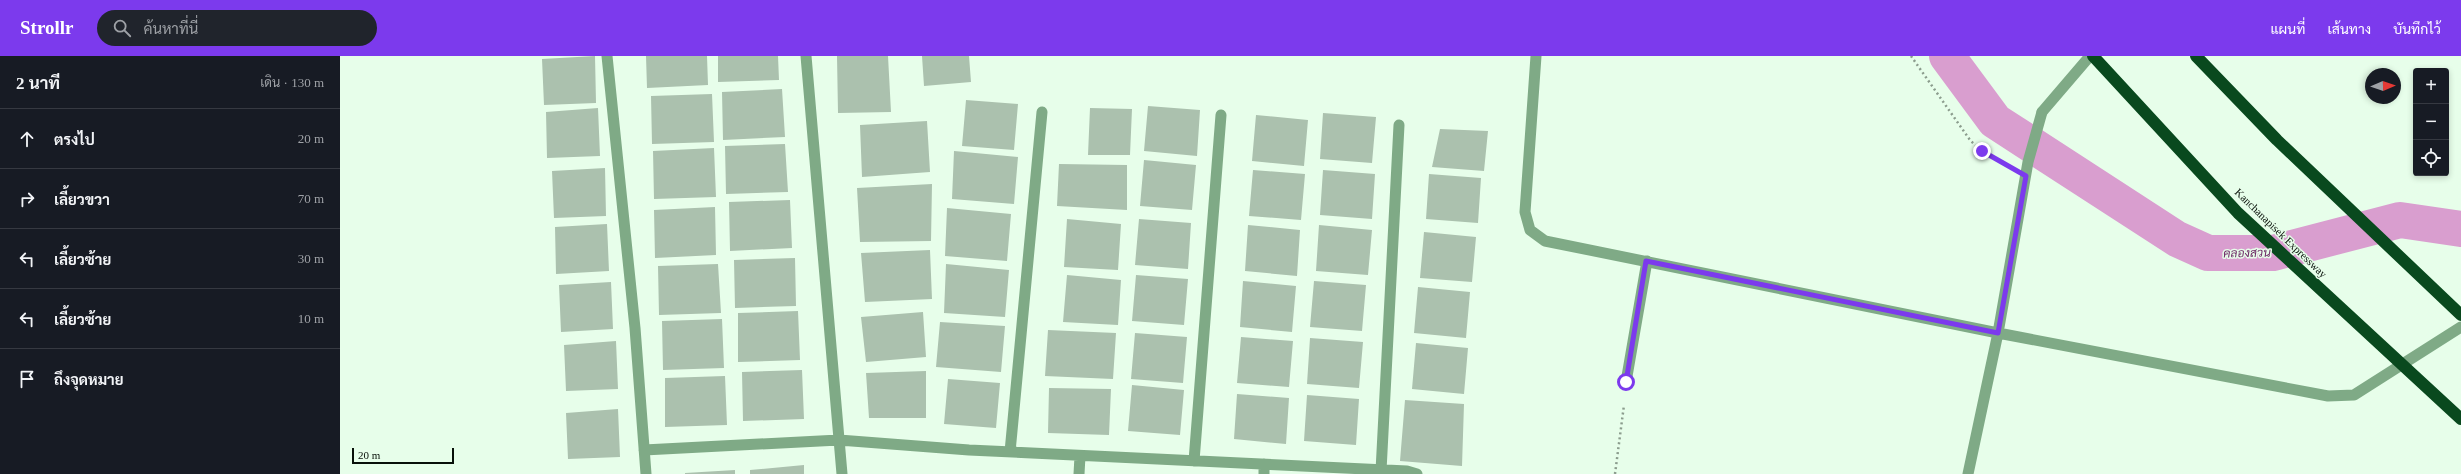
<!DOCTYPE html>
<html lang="th">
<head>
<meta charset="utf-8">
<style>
  :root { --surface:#171b24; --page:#20242c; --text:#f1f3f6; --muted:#9ea1a6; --line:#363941; --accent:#7c3aed }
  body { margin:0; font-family:"Times New Roman",Sarabun,serif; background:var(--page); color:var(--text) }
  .controls { position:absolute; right:12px; top:12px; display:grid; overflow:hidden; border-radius:4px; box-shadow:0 2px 6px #0003 }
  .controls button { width:36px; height:36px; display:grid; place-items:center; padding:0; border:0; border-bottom:1px solid var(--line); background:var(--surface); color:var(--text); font:20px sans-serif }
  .compass { position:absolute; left:2025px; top:12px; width:36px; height:36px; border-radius:50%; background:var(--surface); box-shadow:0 2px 6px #0003; rotate:88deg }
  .scale { position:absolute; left:12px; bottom:10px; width:102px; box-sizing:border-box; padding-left:4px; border:2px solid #081009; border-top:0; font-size:11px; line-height:14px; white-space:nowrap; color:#081009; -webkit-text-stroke:3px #e7feea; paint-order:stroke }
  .stop { position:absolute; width:12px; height:12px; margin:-9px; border:3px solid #7c3aed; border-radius:50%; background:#fff }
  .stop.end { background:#7c3aed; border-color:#fff; box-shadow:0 1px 4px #0008 }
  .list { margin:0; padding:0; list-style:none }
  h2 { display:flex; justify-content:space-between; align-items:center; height:52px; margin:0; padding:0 16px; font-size:17px }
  h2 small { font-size:13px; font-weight:400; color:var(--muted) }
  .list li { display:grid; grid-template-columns:26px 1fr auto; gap:12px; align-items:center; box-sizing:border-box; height:60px; padding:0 16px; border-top:1px solid var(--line) }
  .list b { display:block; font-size:15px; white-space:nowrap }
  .list em { font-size:13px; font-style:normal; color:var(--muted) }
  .icon { flex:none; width:22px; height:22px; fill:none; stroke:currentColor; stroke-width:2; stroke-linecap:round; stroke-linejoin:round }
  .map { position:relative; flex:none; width:2121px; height:418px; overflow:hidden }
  header { display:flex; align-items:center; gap:24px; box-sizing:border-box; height:56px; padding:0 20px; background:var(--accent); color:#fff }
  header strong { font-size:19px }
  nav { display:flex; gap:22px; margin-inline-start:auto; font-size:14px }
  .search { width:280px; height:36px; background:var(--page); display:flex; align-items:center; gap:10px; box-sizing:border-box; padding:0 14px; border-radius:22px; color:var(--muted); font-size:15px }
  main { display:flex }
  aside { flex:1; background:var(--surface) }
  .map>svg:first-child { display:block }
</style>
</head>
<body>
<header>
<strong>Strollr</strong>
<div class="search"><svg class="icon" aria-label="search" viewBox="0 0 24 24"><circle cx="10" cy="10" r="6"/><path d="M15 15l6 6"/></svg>ค้นหาที่นี่</div>
<nav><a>แผนที่</a><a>เส้นทาง</a><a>บันทึกไว้</a></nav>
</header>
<main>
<aside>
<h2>2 นาที<small>เดิน · 130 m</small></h2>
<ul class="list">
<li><svg class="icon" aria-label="ahead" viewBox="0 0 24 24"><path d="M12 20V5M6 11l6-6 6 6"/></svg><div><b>ตรงไป</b></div><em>20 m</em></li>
<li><svg class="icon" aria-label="right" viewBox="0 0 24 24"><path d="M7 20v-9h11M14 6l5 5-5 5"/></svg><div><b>เลี้ยวขวา</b></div><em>70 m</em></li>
<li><svg class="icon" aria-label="left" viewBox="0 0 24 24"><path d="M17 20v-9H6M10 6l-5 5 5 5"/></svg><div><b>เลี้ยวซ้าย</b></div><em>30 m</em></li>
<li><svg class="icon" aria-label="left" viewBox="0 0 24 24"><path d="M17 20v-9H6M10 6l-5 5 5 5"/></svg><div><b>เลี้ยวซ้าย</b></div><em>10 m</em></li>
<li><svg class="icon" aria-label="arrive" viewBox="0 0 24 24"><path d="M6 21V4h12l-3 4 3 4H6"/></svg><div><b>ถึงจุดหมาย</b></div></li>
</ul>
</aside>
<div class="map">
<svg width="2121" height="418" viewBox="0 0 2121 418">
  <rect width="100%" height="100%" fill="#e7feea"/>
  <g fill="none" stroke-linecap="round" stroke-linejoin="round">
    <path stroke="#d99ecf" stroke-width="36" d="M1607,0l48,65 182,118 31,14h65l127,-33 61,9"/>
  </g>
  <path fill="#abc1ae" d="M255,0l1,47 -52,2 -2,-46z
    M306,0h61l1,29 -61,3z
    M378,0h60l1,24 -61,2z
    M497,0h51l3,56 -53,1z
    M582,0h47l2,26 -47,4z
    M442,33l3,48 -62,3 -1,-48z
    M372,38l2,48 -62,2 -1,-48z
    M626,44l52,4 -4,46 -52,-4z
    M808,50l52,4 -3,46 -53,-5z
    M258,52l2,48 -53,2 -1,-46z
    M750,52l42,1 -2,46h-42z
    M983,57l53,4 -4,46 -52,-4z
    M916,59l52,5 -4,46 -52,-5z
    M587,65l3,51 -68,5 -2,-52z
    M1100,73l48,2 -4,40 -52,-4z
    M445,88l3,48 -62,2 -1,-48z
    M374,92l2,49 -62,2 -1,-48z
    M614,95l64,6 -4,47 -62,-5z
    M804,104l52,5 -4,45 -52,-4z
    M719,108l68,1v45l-70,-4z
    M265,112l1,48 -52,2 -2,-47z
    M913,114l52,4 -4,46 -52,-4z
    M983,114l52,4 -3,45 -52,-4z
    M1089,118l52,4 -3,45 -52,-4z
    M592,128l-1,57 -71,1 -3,-54z
    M450,144l2,48 -62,3 -1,-49z
    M375,151l1,48 -61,3 -1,-48z
    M607,152l64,6 -4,47 -62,-5z
    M727,163l54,5 -3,46 -54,-3z
    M799,163l52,4 -3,46 -53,-4z
    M267,168l2,47 -53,3 -1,-47z
    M908,169l52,5 -3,46 -52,-5z
    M979,169l53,5 -4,45 -52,-4z
    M1084,176l52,5 -4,45 -52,-4z
    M590,194l2,49 -67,3 -4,-49z
    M455,202l1,48 -61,2 -1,-48z
    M378,208l3,49 -62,2 -1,-49z
    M606,208l63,6 -4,47 -61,-4z
    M727,219l54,5 -3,45 -55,-3z
    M796,219l52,4 -4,46 -52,-4z
    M903,225l53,5 -4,46 -52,-5z
    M974,225l52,4 -4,46 -52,-4z
    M271,226l2,47 -52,3 -2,-47z
    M1078,231l52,5 -4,46 -52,-5z
    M458,255l2,49 -62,2v-49z
    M583,256l3,45 -60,5 -5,-45z
    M382,263l2,49 -61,2 -1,-49z
    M600,266l65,4 -4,46 -65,-5z
    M708,274l68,3 -3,46 -68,-3z
    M795,277l52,4 -4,46 -52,-4z
    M901,281l52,4 -4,46 -52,-4z
    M970,282l53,4 -4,46 -52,-4z
    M276,285l2,48 -52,2 -2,-46z
    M1076,287l52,5 -4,46 -52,-5z
    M462,314l2,49 -61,2 -1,-49z
    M586,315v47h-57l-3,-45z
    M385,320l2,49 -62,2v-49z
    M608,323l52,4 -4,45 -52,-4z
    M792,329l52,5 -4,45 -52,-4z
    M709,332l62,1 -2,46 -61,-2z
    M897,338l52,4 -3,46 -52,-5z
    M967,339l52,4 -3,46 -52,-4z
    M1065,344l59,4 -2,62 -62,-5z
    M278,353l2,48 -52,2 -2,-46z
    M464,409v9h-54v-4z
    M395,414v4h-50v-1z"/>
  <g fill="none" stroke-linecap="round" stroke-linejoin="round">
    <path stroke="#8b9c8d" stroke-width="2.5" stroke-dasharray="2 3" stroke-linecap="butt" d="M1571,0l59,84 11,11 22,12
      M1275,418l9,-69"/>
    <path stroke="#7faa86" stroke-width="11" d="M267,0l28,272 11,146
      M466,0l36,418
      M1196,0l-11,156 5,18 15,11 453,92 330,63 26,-1 107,-68
      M1286,326l21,-121
      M304,394l195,-10 130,10 438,21 10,3
      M670,396l32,-340
      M854,405l27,-346
      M1041,415l18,-346
      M739,418l1,-18
      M924,418v-10
      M1628,418l30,-141 30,-171 14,-50"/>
    <path stroke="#7faa86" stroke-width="11" d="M1702,56l48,-56"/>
    <path stroke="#09491e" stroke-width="12" d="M1856,0l81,84 184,175"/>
    <path stroke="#09491e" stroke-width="12" d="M1753,0l145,157 223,206"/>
  </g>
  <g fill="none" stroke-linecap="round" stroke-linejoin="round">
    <path stroke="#7c3aed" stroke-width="5" d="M1286,326l20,-121 352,72 28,-157 -44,-25"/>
  </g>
  <g text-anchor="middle" stroke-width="3" stroke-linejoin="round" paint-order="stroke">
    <g font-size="11" fill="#081009" stroke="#e7feea">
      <text transform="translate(1941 177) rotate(44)" y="4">Kanchanapisek Expressway</text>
    </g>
    <g font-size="12" font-style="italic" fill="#6d2865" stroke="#e7feea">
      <text transform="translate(1907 197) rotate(-1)" y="4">คลองสวน</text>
    </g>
  </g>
</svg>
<div class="controls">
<button>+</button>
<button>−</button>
<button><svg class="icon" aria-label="locate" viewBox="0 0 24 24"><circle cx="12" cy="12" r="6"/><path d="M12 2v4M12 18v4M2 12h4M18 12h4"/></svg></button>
</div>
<svg class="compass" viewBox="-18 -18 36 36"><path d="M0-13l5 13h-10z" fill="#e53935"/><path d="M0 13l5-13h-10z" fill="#9ea1a6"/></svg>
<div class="scale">20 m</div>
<div class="stop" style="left:1286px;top:326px"></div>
<div class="stop end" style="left:1642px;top:95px"></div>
</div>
</main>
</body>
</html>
